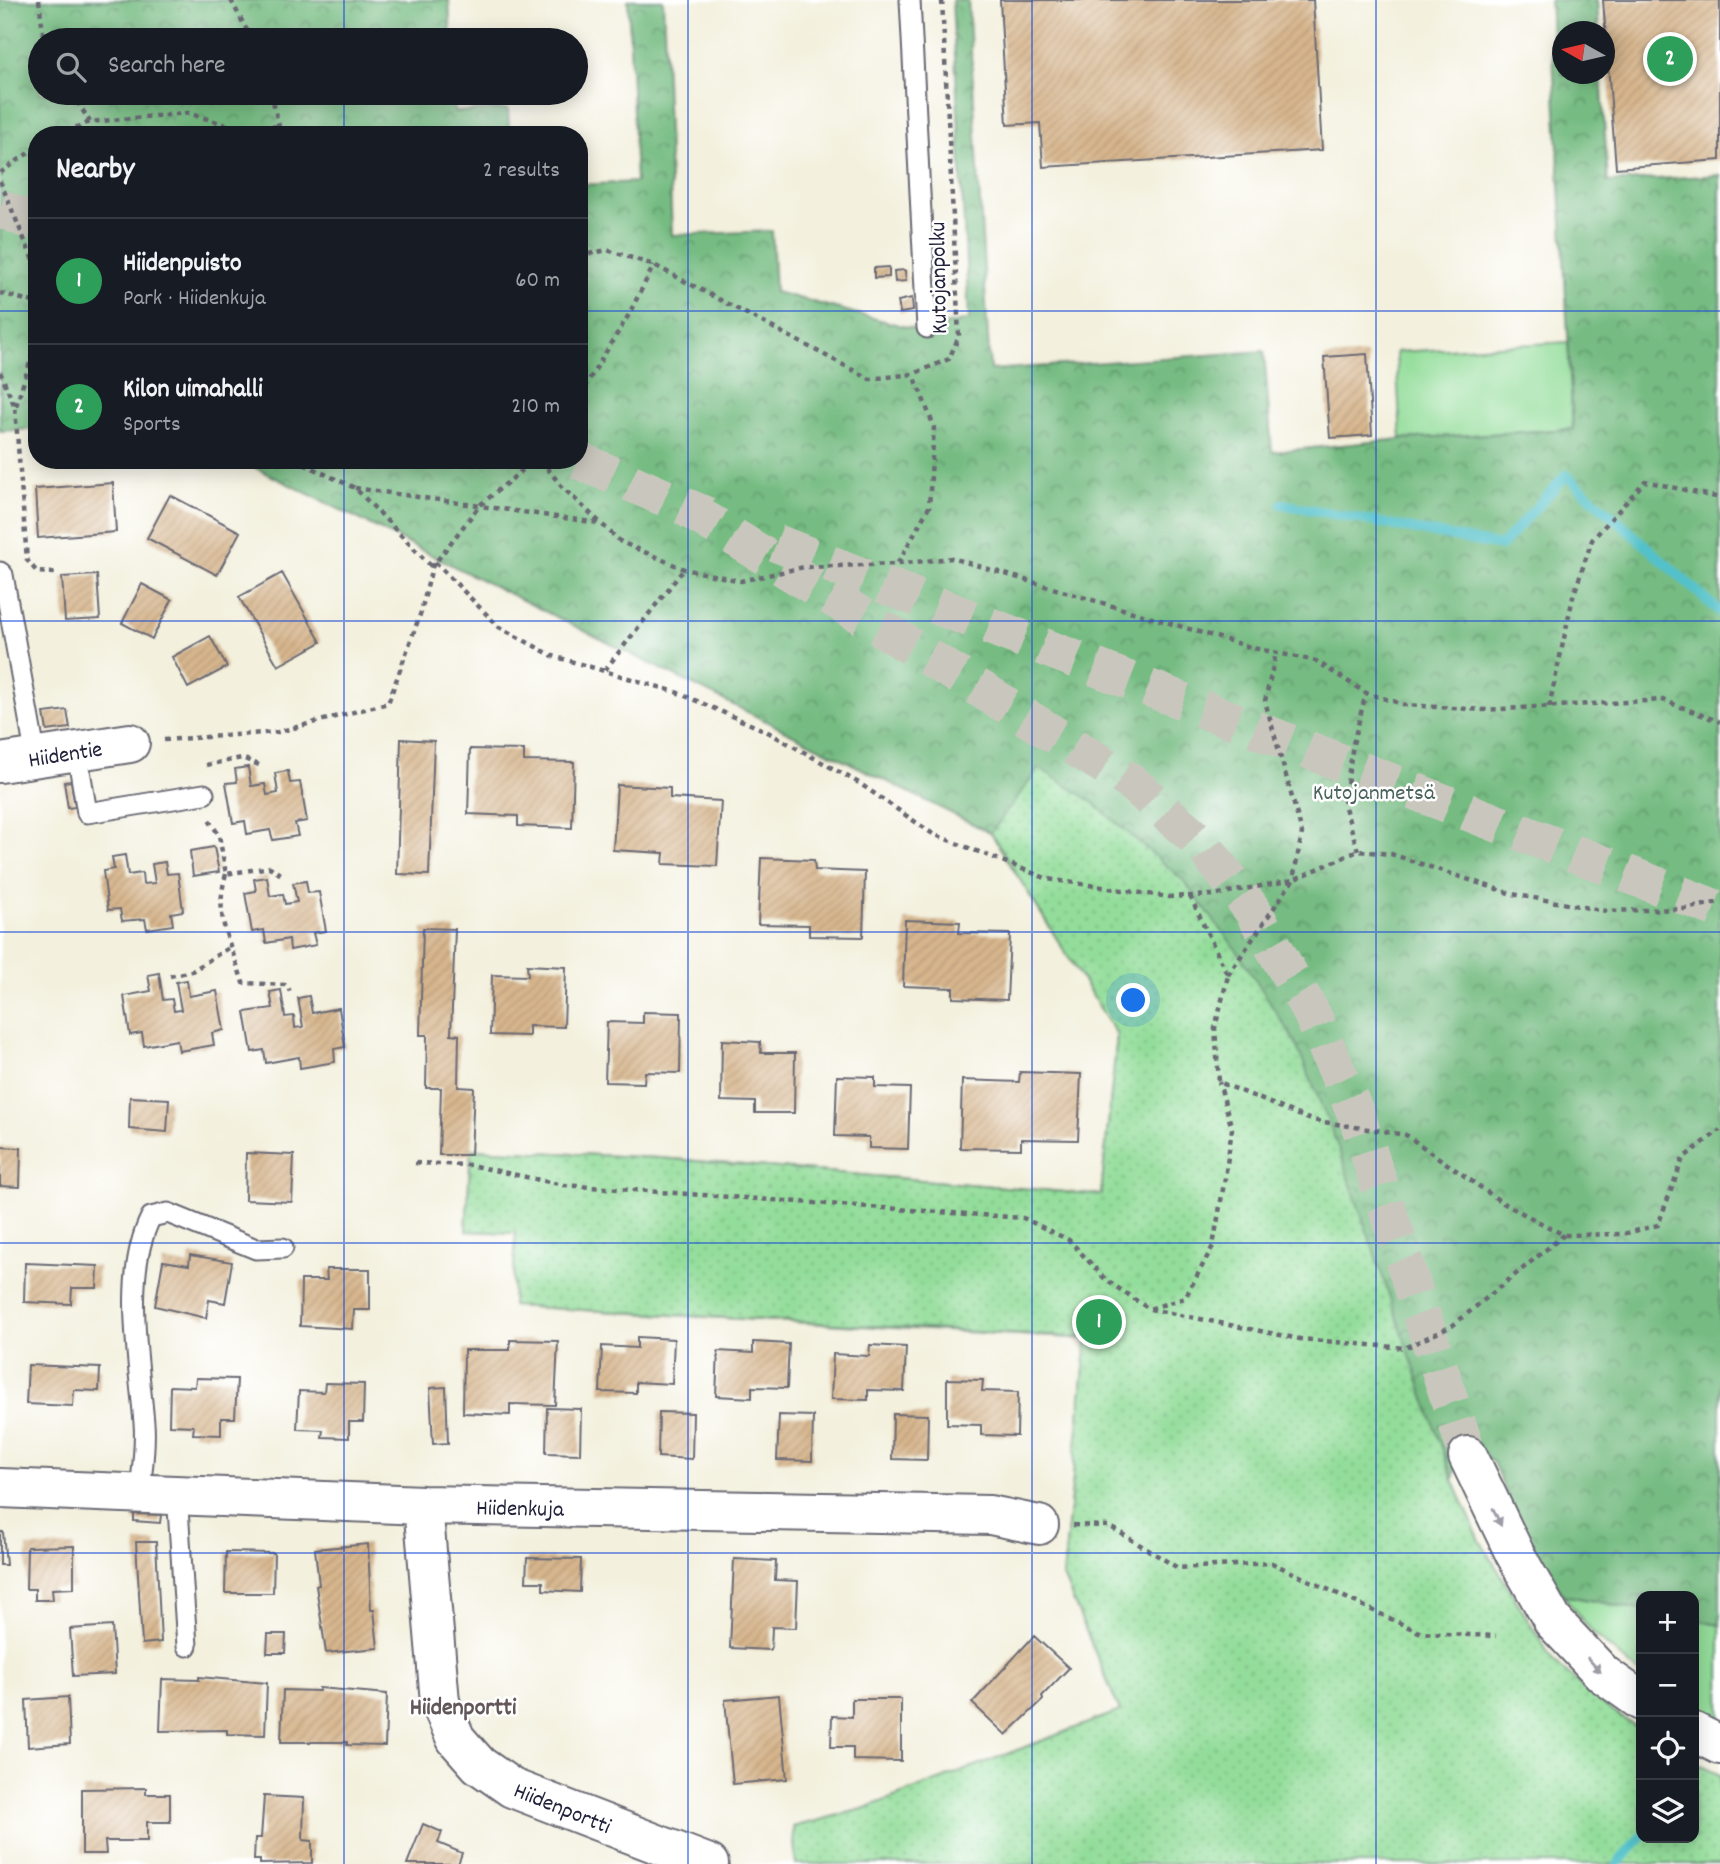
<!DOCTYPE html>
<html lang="en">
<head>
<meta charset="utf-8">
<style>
  :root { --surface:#171b24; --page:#242831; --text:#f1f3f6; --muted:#9ea1a6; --line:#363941; --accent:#d93025 }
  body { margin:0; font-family:Dekko,sans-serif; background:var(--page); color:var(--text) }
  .controls { position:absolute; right:21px; bottom:21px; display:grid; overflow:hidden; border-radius:14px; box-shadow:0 4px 18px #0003 }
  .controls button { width:63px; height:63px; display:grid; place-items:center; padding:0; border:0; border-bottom:2px solid var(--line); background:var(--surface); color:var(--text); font:35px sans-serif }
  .compass { position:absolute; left:1552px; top:21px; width:63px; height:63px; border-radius:50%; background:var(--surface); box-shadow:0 4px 18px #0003; rotate:278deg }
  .you { position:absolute; left:1134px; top:1001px; width:24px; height:24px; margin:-18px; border:5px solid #fff; border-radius:50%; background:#1a73e8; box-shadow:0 0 0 10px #1a73e833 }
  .badge { display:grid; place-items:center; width:46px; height:46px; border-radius:50%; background:var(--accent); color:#fff; font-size:23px; font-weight:700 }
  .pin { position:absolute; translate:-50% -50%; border:4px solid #fff; box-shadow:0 2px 7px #0006 }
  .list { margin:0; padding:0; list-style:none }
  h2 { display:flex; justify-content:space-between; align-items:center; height:91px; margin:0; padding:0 28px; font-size:30px }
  h2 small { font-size:23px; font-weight:400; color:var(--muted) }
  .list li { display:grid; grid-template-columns:46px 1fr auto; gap:21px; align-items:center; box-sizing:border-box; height:126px; padding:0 28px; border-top:2px solid var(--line) }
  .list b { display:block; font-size:26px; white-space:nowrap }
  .list p { margin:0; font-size:23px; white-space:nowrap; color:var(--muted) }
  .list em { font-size:23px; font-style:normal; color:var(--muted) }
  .icon { flex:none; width:38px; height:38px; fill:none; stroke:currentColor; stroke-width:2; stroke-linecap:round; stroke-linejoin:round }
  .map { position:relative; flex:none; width:1720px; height:1864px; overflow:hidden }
  .search { position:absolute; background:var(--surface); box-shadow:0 4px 18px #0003; left:28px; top:28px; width:560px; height:77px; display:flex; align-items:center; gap:18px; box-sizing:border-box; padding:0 24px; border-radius:38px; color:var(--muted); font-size:26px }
  .panel { position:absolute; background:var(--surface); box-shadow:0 4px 18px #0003; left:28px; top:126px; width:560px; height:343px; border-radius:28px }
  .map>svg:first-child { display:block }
</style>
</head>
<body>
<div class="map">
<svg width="1720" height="1864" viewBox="0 0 1720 1864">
  <defs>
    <pattern id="forest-crowns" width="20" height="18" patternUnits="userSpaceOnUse" patternTransform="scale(1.75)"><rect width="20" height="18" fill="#76bc82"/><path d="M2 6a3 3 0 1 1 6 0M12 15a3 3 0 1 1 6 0" fill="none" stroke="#60986c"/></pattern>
    <pattern id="park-dots" width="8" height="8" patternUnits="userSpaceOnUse" patternTransform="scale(1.75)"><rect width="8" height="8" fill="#93dd9a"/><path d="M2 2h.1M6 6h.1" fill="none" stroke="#7ebd86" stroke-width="1.8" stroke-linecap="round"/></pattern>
    <pattern id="building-hatch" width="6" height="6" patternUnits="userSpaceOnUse" patternTransform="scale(1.75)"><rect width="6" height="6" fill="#d7b68d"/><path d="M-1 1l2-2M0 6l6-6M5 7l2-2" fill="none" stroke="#b89c7b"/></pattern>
  </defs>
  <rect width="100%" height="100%" fill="#fff"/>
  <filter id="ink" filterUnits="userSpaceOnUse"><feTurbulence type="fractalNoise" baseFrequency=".0143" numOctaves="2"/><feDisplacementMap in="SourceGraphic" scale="14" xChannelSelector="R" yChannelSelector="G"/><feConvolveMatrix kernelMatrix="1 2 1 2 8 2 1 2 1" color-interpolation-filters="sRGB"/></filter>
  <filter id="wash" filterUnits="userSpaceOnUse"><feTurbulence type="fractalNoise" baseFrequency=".00686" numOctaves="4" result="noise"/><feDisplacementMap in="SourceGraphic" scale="28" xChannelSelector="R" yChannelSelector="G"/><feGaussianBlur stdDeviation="1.57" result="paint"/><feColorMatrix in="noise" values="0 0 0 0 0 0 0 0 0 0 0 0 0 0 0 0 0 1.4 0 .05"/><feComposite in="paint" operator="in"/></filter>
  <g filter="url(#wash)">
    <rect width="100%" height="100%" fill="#f3f0dd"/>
    <path fill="#93dd9a" stroke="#5a806a" stroke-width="2" d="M1568,342l5,87 -172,10 -5,-87z
      M1563,1595l78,15v65l-48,-42z
      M1694,1620l26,5v95l-26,-14z"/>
    <path fill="url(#forest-crowns)" stroke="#4c6f5e" stroke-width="2" d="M0,0h449l2,40h-411v53h413l1,19 54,-3 1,23 38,-1v4h-510v294l-37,2z
      M628,0h35l9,235 100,-4 3,61 143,38 51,-10 -17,-320h16l22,370 274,-19 8,101 129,-13 172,-10 -23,-429h47l2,31 -37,1v42h39l7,108 112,-7v1450l-26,-5v-24h-53v14l-78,-15 -46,-74 -24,-59 -15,-7 -21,6 -4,19 26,59 74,122 46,41 42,28v108h53v-76l26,13v89h-924l-3,-37 70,-18 257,-98 -57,-135 24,-237 -575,-33 4,-73 -50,-2 5,-82 189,9 441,37 16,-160 -126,-202 -751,-373h339v-275l57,-3z"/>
    <path fill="url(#park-dots)" stroke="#5a806a" stroke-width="2" d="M1039,768l52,33 92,79 55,72 57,90 38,91 120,347 26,59 74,122 46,41 42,29v107h53v-76l26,13v89h-924l-3,-37 70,-18 257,-98 -57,-135 24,-238 -575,-32 4,-73 -50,-2 5,-82 189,9 441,37 16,-160 -126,-202z"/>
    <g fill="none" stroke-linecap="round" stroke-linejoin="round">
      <path stroke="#53c1ca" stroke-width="10" d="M1282,504l219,42 65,-71 154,137
        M1617,1864l24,-27"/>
    </g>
    <g id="blocks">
      <path fill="url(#building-hatch)" d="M1000,0h313l9,150 -279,17 -3,-44 -33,2z
        M1603,0h117v160l-104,8z
        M889,267v10l-15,1v-10z
        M905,270l1,11 -11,1 -1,-11z
        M912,298l1,13 -13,2 -2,-12z
        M1367,354l5,81 -42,3 -6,-81z
        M113,483l3,49 -78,6 -3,-49z
        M170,495l70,37 -23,43 -70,-37z
        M282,573l39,69 -43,24 -39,-69z
        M97,575l3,44 -35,2 -3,-44z
        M142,584l30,16 -20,39 -30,-16z
        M210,636l17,31 -39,21 -16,-31z
        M67,710l3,18 -23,3 -3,-18z
        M401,739l33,2 -5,134 -32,-1z
        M470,749l54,1v11l50,1 -2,66 -54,-2v-10l-50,-2z
        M248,767l3,19 14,-2 2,11 11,-2 -3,-20 13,-2 2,12 10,-1 7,39 -12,2 3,13 -25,4 -3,-10 -23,4 -2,-13 -12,2 -7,-40 11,-1 -2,-13z
        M71,781l4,26 -7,1 -4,-26z
        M617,785l53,3v10l51,3 -4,65 -54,-2 1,-11 -51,-3z
        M214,847l5,25 -26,4 -3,-25z
        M125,855l3,20 14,-2 1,11 12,-1 -3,-19 13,-2 2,12 11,-1 5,38 -12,2 2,12 -26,4 -2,-10 -23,2 -2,-12 -12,1 -5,-39 11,-2 -2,-12z
        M761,858l53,2 1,10 50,2 -2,65 -54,-1v-11l-51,-1z
        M267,877l3,19 13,-2 2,10 12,-2 -4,-19 13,-2 2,12 11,-1 7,39 -13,2 3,12 -26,5 -1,-11 -23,4 -2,-13 -12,2 -7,-39 11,-2 -2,-12z
        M905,920l55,2 -1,11 51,1 -3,66 -54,-2v-10l-50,-2z
        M423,928l32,1 -4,105 8,1 -1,52 16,1 -3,67h-32l2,-67h-15l1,-53h-7z
        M527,965l39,2 -2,60 -35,-1v10l-39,-1 2,-60 36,1z
        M159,973l4,27 9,-1 2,12 7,-1 -5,-28 11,-2 2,16 28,-5 7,39 -12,3 2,12 -35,6 -2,-11 -33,6 -2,-13 -12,2 -6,-39 27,-5 -3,-16z
        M281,990l4,27 9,-1 1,12 8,-1 -5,-29 11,-2 3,17 27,-5 6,39 -11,2 1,13 -35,6 -1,-11 -33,6 -2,-13 -12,2 -7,-40 28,-4 -3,-16z
        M643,1012l38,1 -1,60 -35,-1 -1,11 -39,-1 2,-60 36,1z
        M722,1040l38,2 1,11h34l-1,60h-39v-11l-34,-1z
        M1020,1072l61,2 -3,66 -57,-1v10l-61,-1 2,-68 57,2z
        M837,1076l38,1v10l35,1 -2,61 -39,-1v-11l-34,-1z
        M130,1097l39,2 -2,33 -38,-3z
        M0,1147l21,1 -1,39 -20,-1z
        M246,1153l48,2 -2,47 -47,-2z
        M190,1255l42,7 -7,41 -16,-3 -3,18 -51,-12 8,-45 26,4z
        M25,1263l73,3 -1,22h-25l-1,16 -47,-2z
        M326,1269h44v41h-16l-1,19 -53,-3 1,-46h26z
        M637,1337l37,2 -2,45 -36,-2v11l-36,-1 2,-46 35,2z
        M510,1340l48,1 -3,64 -45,-1v11l-47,-2 1,-63h46z
        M753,1342l36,2 -2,44 -35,-1v11l-36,-2 2,-45 35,2z
        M870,1345l36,2 -2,44 -36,-1v10l-37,-1 2,-45 36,2z
        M28,1365l72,3 -1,23 -25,-1 -1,16 -47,-2z
        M196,1378l41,1 -2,39h-14v17l-28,-1 1,-8 -25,-1 1,-39 25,1z
        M947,1379l36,1 -1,11 36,1 -1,44 -36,-1v-10l-34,-1z
        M325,1383l39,1 -1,38h-14v16l-27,-1 1,-7 -26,-1 2,-38 25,1z
        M446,1387l2,56 -15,1 -3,-56z
        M547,1408l34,1 -1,45 -34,-1z
        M659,1412l34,1 -1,46 -34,-2z
        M893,1414l35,1 -1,45 -35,-1z
        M779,1415l34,1 -1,45 -35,-1z
        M134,1514l27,1 -1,8 -26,-2z
        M0,1532h3l3,33h-6z
        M136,1542h20l5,100 -19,2z
        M368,1544l3,66h3l4,38 -52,5 -10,-67 3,-1 -4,-36z
        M74,1546v42l-22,1 1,11h-18v-11h-9l1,-42z
        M226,1552l48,1 -1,40h-48z
        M527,1558l54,1 -1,33 -37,-2v-8h-17z
        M734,1559l42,2 -1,19 23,1 -2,47 -24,-1 -1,23 -41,-2z
        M112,1626l3,48 -42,2 -3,-47z
        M268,1634h18l-1,19h-18z
        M1034,1636l35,32 -27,28 1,4 -37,35 -34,-32z
        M199,1677l68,6 -2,52 -38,-1v-4l-67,1 2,-52 37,1z
        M319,1688l68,6 -2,52 -38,-1v-3h-66l2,-52 36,1z
        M779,1695l8,84 -54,5 -8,-84z
        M68,1697l2,47 -42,3 -2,-47z
        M852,1699h49v62l-48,-1v-13h-22l1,-31 20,1z
        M146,1788v6h24v28h-23v19h-42l1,13h-24v-65z
        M264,1796l40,2 -1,42 9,1v22l-52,1v-4h-6l1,-22h6z
        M423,1824l19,8 -4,11 24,10 -4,11h-51z"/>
    </g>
  </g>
  <g filter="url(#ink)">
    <use href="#blocks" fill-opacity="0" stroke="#6b6a74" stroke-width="2"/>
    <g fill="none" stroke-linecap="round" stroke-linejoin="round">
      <path stroke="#c9c7bd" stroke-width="38" stroke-dasharray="38 19" stroke-linecap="butt" d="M0,208l37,16
        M578,460l129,56
        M685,507l446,275 70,61 52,68 59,103 44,100 112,342
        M776,543l944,367"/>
      <defs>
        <path id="lane" d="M910,0l17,328
          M0,572l3,3 33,183
          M77,752l10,61 117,-19
          M140,1492c2,-22 6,-47 4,-69 -5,-62 -22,-149 7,-206l17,-4 88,36 27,-1
          M177,1493l10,153"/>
        <path id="street" d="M0,763l130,-20
          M0,1488l423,17 567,10 49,10
          M423,1505l17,197 16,37 23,26 33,23 197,76"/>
        <path id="highway" d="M1468,1456l47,98 38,67 50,53 38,27
          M1694,1732l26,13"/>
      </defs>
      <use href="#lane" stroke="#6b6a74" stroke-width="23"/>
      <use href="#street" stroke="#6b6a74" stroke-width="42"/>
      <use href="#highway" stroke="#6b6a74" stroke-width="42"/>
      <path stroke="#6b6a74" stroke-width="4.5" stroke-dasharray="5 5" stroke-linecap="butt" d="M39,0l5,40
        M231,0l21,40
        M72,93l18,29
        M271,93l10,42
        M57,135l33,-13 98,-9 52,16 39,-3
        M0,173l37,-26
        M0,181l37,89
        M579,256l28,-6 47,15 216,114 43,-5 36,-15 10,-23 -17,-336
        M0,293l37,10
        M0,372l15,35 12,153 10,12 19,1
        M579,396l49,-80 26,-51
        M16,406l21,-65
        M295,460l60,28 77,79
        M541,460l21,27 59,55 63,27 57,12 63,-14 93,-3 55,-6 301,90 63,13 50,32 40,12 78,5 179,-10 57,22
        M355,488l244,35
        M435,562l64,65 54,29 123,36 90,39 93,52 74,51 115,45 121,18 44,-2 80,-15 65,-29 33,3 121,40 94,17 78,-2 36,-7
        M898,563l31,-56 5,-80 -20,-52
        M605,670l79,-101
        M1549,707l24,-110 19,-57 53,-59 75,17
        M164,740l114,-8 110,-29 33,-91 11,-45 48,-62 55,-45
        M206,765l36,-7 17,7
        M209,820l10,15 7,39 44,-7 14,10
        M1358,851l-14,-47 9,-60 13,-51
        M226,874c-13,45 5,68 17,109l42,2 5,6
        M1190,896l38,80 -13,52 4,54 92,38 95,15 97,68 61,32 59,-1 35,-9 25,-67 37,-28
        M1228,975l65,-95 9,-47 -37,-132 11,-48
        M170,976l22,-5 36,-23
        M415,1163l55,2 93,20 460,33 46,22 37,40 43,29 36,-11 28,-52 12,-68 7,-49 -13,-47
        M1150,1309l150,30 105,9 47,-22 112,-91
        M1073,1525l36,1 69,42 94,-5 149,70 75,3"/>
      <use href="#lane" stroke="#fff" stroke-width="19"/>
      <use href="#street" stroke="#fff" stroke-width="38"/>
      <use href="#highway" stroke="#fff" stroke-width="38"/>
    </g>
    <defs><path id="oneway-solid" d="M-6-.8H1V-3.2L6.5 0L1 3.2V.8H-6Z" transform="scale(1.75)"/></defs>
    <g fill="#9c9ca7">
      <use href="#oneway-solid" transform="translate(1497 1517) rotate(65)"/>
      <use href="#oneway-solid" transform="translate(1594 1665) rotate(47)"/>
    </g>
  </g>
  <path fill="none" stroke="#1d4ed8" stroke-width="2" stroke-opacity="0.55" d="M344,0v40M688,0v1864M1032,0v1864M1376,0v1864M344,93v42M0,311h37M579,311h1141M344,460v1404M0,621h1720M0,932h1720M0,1243h1720M0,1553h1720"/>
  <g text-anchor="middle" stroke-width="5" stroke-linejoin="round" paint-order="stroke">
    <g font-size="23" fill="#22223b" stroke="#fff">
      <text transform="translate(937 278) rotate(-91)" y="8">Kutojanpolku</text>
      <text transform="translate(65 753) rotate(-9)" y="8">Hiidentie</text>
      <text transform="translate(520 1507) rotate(1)" y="8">Hiidenkuja</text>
      <text transform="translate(563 1807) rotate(22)" y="8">Hiidenportti</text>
    </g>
    <g font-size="23" fill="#4a635c" stroke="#fff">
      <text x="1374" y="799">Kutojanmetsä</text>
    </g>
    <g font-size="24" font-weight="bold" fill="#615658" stroke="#fff">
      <text x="463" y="1714">Hiidenportti</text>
    </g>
  </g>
</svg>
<div class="controls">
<button>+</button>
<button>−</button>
<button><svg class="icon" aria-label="locate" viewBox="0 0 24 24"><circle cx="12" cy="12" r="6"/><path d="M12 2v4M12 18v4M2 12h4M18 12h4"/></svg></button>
<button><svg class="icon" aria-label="layers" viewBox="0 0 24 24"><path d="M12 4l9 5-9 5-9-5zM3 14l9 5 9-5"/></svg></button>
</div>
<svg class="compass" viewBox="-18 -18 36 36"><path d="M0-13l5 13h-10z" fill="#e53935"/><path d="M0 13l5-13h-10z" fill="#9ea1a6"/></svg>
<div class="you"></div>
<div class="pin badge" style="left:1099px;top:1322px;background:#2e9e5b">1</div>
<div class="pin badge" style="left:1670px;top:59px;background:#2e9e5b">2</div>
<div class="search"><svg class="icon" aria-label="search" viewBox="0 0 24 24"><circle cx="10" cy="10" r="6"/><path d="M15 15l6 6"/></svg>Search here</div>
<section class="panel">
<h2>Nearby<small>2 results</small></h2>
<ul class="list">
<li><span class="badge" style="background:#2e9e5b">1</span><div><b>Hiidenpuisto</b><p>Park · Hiidenkuja</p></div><em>60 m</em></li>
<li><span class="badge" style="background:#2e9e5b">2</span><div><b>Kilon uimahalli</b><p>Sports</p></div><em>210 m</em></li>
</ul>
</section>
</div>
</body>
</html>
